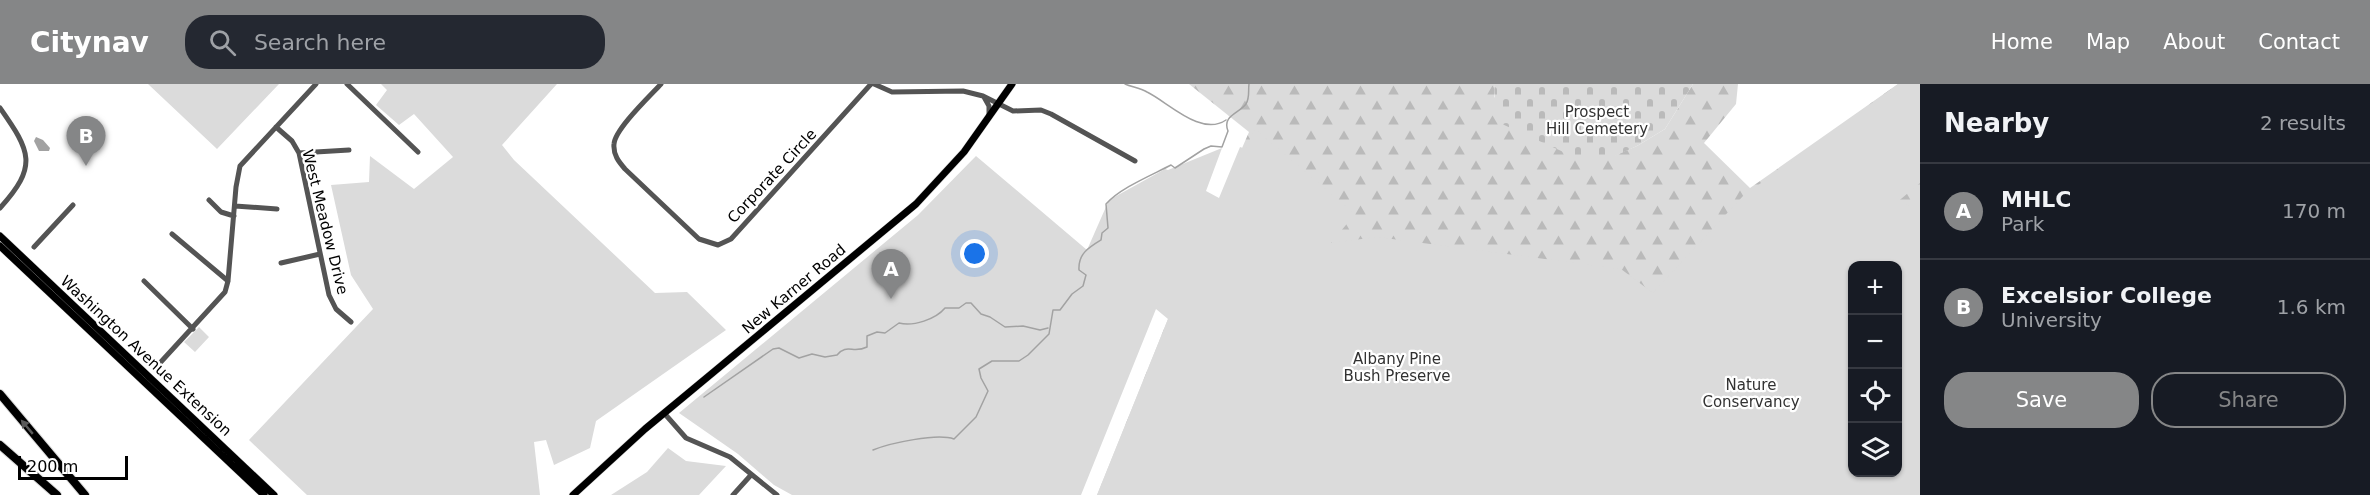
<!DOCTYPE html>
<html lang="en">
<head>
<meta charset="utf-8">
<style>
  :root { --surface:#171b24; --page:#242831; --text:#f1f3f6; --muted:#9ea1a6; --line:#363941; --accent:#858687 }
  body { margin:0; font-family:"DejaVu Sans",sans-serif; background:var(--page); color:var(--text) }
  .controls { position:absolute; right:18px; bottom:18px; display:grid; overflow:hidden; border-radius:12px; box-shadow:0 2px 4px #0004 }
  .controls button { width:54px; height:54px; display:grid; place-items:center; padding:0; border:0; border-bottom:2px solid var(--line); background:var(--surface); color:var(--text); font:30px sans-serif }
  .scale { position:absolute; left:18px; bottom:15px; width:110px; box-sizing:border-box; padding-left:6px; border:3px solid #000; border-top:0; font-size:16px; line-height:21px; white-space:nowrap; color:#000; -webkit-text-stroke:4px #fff; paint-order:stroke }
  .you { position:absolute; left:975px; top:170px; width:21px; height:21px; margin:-15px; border:4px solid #fff; border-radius:50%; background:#1a73e8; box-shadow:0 0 0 9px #1a73e833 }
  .badge { display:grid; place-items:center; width:39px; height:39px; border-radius:50%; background:var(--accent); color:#fff; font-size:20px; font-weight:700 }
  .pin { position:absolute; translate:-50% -50px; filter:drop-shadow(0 2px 3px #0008) }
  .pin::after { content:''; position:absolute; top:32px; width:21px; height:18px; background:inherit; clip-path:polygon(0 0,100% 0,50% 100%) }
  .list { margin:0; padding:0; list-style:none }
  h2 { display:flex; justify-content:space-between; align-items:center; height:78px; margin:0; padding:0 24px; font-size:26px }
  h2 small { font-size:20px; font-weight:400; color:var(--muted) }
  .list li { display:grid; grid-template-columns:39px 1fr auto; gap:18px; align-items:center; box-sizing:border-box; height:96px; padding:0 24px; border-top:2px solid var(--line) }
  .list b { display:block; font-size:22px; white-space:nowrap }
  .list p { margin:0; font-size:20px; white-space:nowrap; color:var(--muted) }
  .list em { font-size:20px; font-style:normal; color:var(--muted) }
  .actions { display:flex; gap:12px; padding:18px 24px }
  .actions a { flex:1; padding:14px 0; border:2px solid var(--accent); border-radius:24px; text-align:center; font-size:21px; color:var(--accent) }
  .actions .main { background:var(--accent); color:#fff }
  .icon { flex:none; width:33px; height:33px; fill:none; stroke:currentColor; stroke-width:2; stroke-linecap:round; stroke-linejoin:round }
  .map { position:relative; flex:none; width:1920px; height:411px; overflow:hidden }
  header { display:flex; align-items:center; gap:36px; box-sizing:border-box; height:84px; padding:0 30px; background:var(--accent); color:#fff }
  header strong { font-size:28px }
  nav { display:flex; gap:33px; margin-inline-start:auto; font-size:21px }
  .search { width:420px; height:54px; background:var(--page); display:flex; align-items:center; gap:15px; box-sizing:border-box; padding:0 21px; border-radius:24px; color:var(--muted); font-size:22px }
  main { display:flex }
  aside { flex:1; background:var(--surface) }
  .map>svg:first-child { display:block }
</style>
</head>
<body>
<header>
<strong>Citynav</strong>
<div class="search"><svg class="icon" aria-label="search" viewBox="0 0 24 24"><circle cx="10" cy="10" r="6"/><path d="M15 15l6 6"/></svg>Search here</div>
<nav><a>Home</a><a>Map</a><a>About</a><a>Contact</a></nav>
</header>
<main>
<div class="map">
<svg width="1920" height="411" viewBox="0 0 1920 411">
  <defs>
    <pattern id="forest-firs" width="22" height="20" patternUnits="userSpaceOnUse" patternTransform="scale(1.5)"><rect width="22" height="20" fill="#dbdbdb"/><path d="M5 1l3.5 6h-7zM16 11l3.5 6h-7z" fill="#bababa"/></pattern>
    <pattern id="cemetery-stones" width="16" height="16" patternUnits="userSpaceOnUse" patternTransform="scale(1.5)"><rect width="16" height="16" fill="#dbdbdb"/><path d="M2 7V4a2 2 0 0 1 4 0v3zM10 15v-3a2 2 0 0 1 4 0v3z" fill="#bababa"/></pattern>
  </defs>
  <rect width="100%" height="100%" fill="#fff"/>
  <path fill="url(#forest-firs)" fill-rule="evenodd" d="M1189,0h306l-1,13 112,62 31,-13 28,-17 28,-45h45l-2,20 -32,39 46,45 148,-104h22v411h-823l71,-176 81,-187zM1852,182h46v206h-46z"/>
  <path fill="url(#cemetery-stones)" d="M1495,0h198l-28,45 -28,17 -31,14 -36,-5 -68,-31c-6,-14 -9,-25 -7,-40z"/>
  <path fill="#dbdbdb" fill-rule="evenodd" d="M148,0h131l-62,65z
    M381,0h176l-55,61 12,15 141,133 32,-1 39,38 -130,91 -6,27 -36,17 -8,-25 -12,2 6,53h-233l-58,-55 124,-131 -22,-34 -20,-90 38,-3 1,-26 44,33 39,-32 -39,-43 -15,11 -23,-20 11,-15z
    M1898,0h22v99l-25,21 25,2v289h-823l71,-176 -12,-10 -75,186h-289l-18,-10 -36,-31 -59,-41 239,-198 58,-59 111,94 22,-50 56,-31 3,1 54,-22 -16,43 13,7 21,-51 6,2 9,-20 100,85 -24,29 46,-6 244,32 32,24 90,-97zM1852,182h46v206h-46z
    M199,243l10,10 -14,15 -11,-10z
    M668,364l18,13 40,5 -27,29h-88l36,-23z"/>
  <path fill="#a2a2a2" d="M36,53l7,3 7,8 -1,3h-10l-5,-10z"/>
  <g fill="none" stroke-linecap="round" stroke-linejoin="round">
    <path stroke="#a2a2a2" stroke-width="1.5" d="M1125,0c7,3 15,4 22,8 21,10 54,45 79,28
      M704,313l69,-48 6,-1 20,10 13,-4 13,3 12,-2c10,-12 16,-1 30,-8v-11l10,-4 8,1 14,-10c14,4 37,-4 46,-15h14l7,-5h5l10,11 9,3 15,10 18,-1 17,4 8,-2
      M873,366c17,-7 64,-17 81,-11l22,-22 12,-26 -7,-13 -2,-9 13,-8h27l9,-6 21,-21 4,-24h7l12,-16 11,-8 3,-11 -7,-5c-1,-16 9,-22 22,-30l1,-7 6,-5 -2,-24c14,-16 46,-29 65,-39l4,3 29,-19 7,-3 11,1 6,-16c-6,-15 10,-17 18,-27 4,-7 2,-13 3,-20"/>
    <defs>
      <path id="major" d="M0,152l274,259
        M0,162l264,249
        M573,411l72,-66 271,-225 48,-52 48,-68"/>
      <path id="highway" d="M0,310l85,101
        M0,361l57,50"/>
    </defs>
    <use href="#major" stroke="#dbdbdb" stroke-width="8"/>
    <use href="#highway" stroke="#dbdbdb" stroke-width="10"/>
    <path stroke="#545454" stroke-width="5" d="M347,0l71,68
      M661,0c-11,12 -46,45 -47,60 -1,11 5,18 11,25l74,70 19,6 13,-6 140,-155
      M874,0l18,8 71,-1 20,5 30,15 28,-1 10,4 84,47
      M984,13l5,9v10
      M0,24c31,44 38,58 0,100
      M276,43l16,14 7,12 30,142 7,14 15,13
      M299,69l50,-3
      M209,116l12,12 13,4
      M235,122l42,3
      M172,150l56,47
      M34,163l39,-42
      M281,179l39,-9
      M144,197l49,48
      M159,280l66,-72 3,-11 8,-94 4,-21 76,-82
      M664,329l22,25 44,19 47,38
      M733,411l18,-20"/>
    <use href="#major" stroke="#000" stroke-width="7"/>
    <use href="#highway" stroke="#000" stroke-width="8"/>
  </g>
  <defs><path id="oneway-solid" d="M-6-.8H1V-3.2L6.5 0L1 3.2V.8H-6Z" transform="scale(1.5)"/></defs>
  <use fill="#595959" href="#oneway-solid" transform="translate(27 343) rotate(-130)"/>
  <g text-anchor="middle" stroke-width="4.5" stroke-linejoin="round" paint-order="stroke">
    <g font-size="15" fill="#323232" stroke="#fff">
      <text x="1597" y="33">Prospect<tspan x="1597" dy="17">Hill Cemetery</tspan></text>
      <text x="1397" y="280">Albany Pine<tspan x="1397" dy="17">Bush Preserve</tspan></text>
      <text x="1751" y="306">Nature<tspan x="1751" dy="17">Conservancy</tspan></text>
    </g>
    <g font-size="15" fill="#000" stroke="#fff">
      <text transform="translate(772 92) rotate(-47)" y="5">Corporate Circle</text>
      <text transform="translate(325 138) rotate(76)" y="5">West Meadow Drive</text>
      <text transform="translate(794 205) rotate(-40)" y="5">New Karner Road</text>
      <text transform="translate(146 272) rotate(43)" y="5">Washington Avenue Extension</text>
    </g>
  </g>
</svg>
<div class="controls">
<button>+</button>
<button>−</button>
<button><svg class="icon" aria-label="locate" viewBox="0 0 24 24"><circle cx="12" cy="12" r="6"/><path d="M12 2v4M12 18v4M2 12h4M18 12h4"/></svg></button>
<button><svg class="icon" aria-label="layers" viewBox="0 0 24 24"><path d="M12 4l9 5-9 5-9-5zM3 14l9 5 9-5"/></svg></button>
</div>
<div class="scale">200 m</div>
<div class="you"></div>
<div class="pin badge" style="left:891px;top:215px">A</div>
<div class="pin badge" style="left:86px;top:82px">B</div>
</div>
<aside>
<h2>Nearby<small>2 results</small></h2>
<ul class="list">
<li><span class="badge">A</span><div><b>MHLC</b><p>Park</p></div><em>170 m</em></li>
<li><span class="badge">B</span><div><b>Excelsior College</b><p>University</p></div><em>1.6 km</em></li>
</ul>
<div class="actions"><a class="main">Save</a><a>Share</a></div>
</aside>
</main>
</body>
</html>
